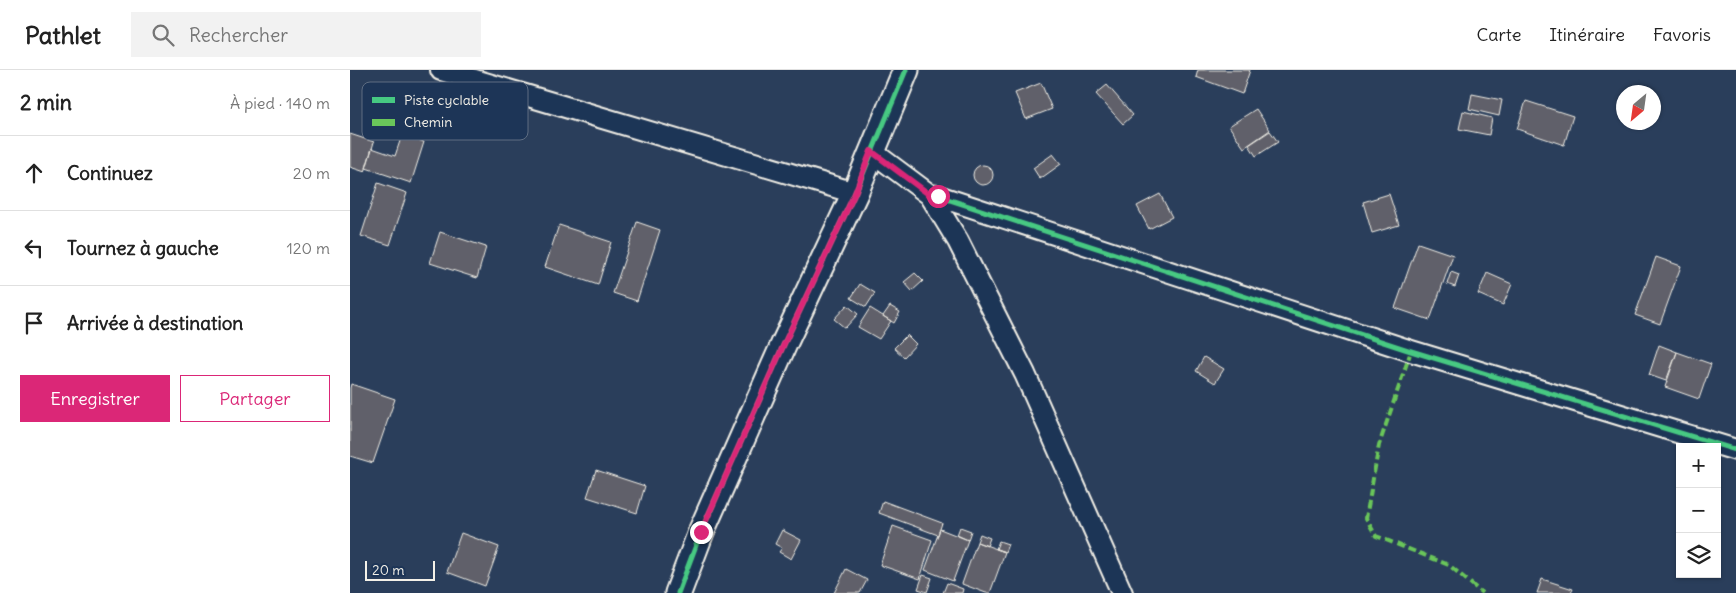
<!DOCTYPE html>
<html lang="fr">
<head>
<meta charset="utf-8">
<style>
  :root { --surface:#fff; --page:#f2f2f2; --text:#222; --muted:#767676; --line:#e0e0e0; --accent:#db2777 }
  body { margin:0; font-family:Delius,sans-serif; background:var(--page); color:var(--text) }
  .controls { position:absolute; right:15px; bottom:15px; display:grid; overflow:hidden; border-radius:0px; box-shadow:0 1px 4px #0004 }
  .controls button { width:45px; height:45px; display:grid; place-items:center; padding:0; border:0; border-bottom:1px solid var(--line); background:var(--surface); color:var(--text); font:25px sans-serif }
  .compass { position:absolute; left:1266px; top:15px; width:45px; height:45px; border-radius:50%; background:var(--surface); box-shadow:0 1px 4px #0004; rotate:209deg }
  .scale { position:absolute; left:15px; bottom:12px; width:70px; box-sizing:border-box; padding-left:5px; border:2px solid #f4f1e8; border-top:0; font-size:14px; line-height:18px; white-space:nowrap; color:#f4f1e8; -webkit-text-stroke:4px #1d3557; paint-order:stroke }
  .stop { position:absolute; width:15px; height:15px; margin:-11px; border:4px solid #db2777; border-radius:50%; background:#fff }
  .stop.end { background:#db2777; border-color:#fff; box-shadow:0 1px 5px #0008 }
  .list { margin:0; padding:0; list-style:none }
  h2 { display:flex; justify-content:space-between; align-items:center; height:65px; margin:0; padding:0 20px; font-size:21px }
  h2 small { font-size:16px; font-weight:400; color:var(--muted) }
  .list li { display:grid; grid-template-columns:32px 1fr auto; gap:15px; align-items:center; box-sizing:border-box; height:75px; padding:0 20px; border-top:1px solid var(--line) }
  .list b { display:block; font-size:19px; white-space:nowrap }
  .list em { font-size:16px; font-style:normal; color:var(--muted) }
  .actions { display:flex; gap:10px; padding:15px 20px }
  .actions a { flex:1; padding:11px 0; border:1px solid var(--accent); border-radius:0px; text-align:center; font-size:18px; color:var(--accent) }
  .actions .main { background:var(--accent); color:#fff }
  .icon { flex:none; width:28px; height:28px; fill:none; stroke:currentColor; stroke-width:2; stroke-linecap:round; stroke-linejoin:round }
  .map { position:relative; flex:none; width:1386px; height:523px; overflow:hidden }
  header { display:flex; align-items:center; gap:30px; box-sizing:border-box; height:70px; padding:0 25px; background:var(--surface); border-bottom:1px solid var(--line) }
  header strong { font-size:24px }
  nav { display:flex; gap:28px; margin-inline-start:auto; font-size:18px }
  .search { width:350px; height:45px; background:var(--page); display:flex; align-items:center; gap:12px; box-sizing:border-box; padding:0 18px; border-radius:0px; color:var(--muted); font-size:19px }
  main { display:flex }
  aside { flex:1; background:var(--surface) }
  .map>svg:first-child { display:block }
</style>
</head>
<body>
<header>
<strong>Pathlet</strong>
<div class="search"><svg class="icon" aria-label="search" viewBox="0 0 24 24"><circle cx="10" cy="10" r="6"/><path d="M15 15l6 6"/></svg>Rechercher</div>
<nav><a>Carte</a><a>Itinéraire</a><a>Favoris</a></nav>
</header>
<main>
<aside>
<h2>2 min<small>À pied · 140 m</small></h2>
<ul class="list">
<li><svg class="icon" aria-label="ahead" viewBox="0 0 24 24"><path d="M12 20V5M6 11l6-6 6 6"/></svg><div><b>Continuez</b></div><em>20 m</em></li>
<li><svg class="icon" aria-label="left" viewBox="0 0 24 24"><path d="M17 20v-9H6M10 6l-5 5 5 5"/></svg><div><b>Tournez à gauche</b></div><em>120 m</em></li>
<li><svg class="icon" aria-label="arrive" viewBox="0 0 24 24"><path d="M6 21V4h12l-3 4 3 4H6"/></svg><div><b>Arrivée à destination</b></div></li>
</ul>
<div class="actions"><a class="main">Enregistrer</a><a>Partager</a></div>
</aside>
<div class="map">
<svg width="1386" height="523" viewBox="0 0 1386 523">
  <rect width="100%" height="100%" fill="#2a3e5b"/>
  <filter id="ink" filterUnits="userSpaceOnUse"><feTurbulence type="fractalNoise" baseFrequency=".02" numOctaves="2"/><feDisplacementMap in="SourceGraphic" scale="10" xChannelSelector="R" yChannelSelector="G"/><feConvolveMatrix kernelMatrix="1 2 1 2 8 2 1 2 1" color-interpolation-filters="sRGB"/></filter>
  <g filter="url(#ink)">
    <path fill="#60606a" stroke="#f4f1e8" d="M848,0h52l-8,24 -46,-17z
      M691,13l11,26 -26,10 -11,-26z
      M757,15l26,30 -10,9 -27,-30z
      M1122,24l30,6 -3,16 -30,-7z
      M1176,31l47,15 -9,29 -47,-16z
      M906,39l14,21 -26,18 -15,-22z
      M1113,41l29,7 -3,17 -30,-6z
      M920,61l8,11 -22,14 -7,-11z
      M0,64l24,8 -9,30 -15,-5z
      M52,65l22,7 -13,41 -45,-15 6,-20 23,8z
      M703,84l8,10 -21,15 -7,-11z
      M623 105a10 10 0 1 1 20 0a10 10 0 1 1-20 0Z
      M28,113l29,10 -17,52 -29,-9z
      M810,124l12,23 -23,12 -12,-23z
      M1039,124l10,31 -27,8 -9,-31z
      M287,152l23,8 -23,71 -24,-8z
      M209,155l52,17 -13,43 -53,-18z
      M90,162l46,15 -9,31 -47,-15z
      M1068,173l35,12 -23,65 -35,-12z
      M1306,187l25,9 -21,58 -25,-9z
      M1101,202l8,3 -4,12 -8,-3z
      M565,203l8,8 -11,10 -8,-9z
      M1137,203l25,11 -9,21 -25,-11z
      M510,214l15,9 -9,14 -15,-9z
      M497,235l11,9 -13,14 -11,-9z
      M540,236l10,6 -6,11 -11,-7z
      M520,238l21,13 -12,18 -21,-12z
      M557,265l9,9 -12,13 -10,-9z
      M1309,275l18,7 -11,29 -17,-6z
      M1327,282l34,12 -12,35 -34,-12z
      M854,287l20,12 -9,14 -19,-12z
      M1,314l44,15 -22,64 -23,-7v-68z
      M246,400l49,16 -8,27 -50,-16z
      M533,431l59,22 -4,12 -59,-22z
      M543,456l39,14 -12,39 -40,-14z
      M610,457l11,4 -3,9 -11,-5z
      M590,459l28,11 -15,41 -28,-11z
      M432,460l19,10 -10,19 -12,-7 3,-4 -7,-4z
      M111,463l38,14 -14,39 -38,-14z
      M630,464l10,4 -3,8 -10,-4z
      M649,471l9,3 -3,8 -9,-3z
      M627,472l28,10 -15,41h-4l-24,-9z
      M496,499l21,11 -7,13h-26z
      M573,505l9,3 -5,14 -9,-3z
      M1192,509l31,10 -2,4h-34z
      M597,513l16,6 -1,4h-19z"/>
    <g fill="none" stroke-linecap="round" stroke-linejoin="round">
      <defs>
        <path id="minor" d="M91,0l414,123
          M521,81l59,44 28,46 67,133 97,219
          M580,125l8,1 473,155 325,99"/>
        <path id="tertiary" d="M328,523l23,-61 83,-188 71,-151 51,-123"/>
      </defs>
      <use href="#minor" stroke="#f4f1e8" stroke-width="24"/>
      <use href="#tertiary" stroke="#f4f1e8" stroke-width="29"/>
      <use href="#minor" stroke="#1d3557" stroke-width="20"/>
      <use href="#tertiary" stroke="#1d3557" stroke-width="25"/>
      <path stroke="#6ac65a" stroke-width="4" stroke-dasharray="8 4" stroke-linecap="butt" d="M1061,281l-32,94 -13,73 10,18 73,29 33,28"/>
      <defs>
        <path id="cycleway" d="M580,125l8,1 473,155 325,99
          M328,523l23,-61 83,-188 71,-151 51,-123"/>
      </defs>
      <use href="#cycleway" stroke="#1d3557" stroke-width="8"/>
      <use href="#cycleway" stroke="#46c982" stroke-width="5"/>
    </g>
  </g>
  <g fill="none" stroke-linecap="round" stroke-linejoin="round" filter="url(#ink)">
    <path stroke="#db2777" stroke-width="6" d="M351,462l83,-188 71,-151 16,-42 59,44 8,1"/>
  </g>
  <rect x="12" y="12" width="166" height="58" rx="8" fill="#1d3557" stroke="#5e6d82" stroke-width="1"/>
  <rect x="22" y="27" width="23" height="6" fill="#46c982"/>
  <rect x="22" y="49" width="23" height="7" fill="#6ac65a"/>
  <g font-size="14" fill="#f4f1e8">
    <text x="54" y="35">Piste cyclable</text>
    <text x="54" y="57">Chemin</text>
  </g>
</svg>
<div class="controls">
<button>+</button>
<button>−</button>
<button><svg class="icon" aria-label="layers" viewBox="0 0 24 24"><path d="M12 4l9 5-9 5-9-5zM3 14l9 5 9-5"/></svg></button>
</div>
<svg class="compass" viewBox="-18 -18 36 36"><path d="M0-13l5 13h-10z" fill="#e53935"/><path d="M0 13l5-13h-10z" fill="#767676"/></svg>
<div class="scale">20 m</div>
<div class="stop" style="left:588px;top:126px"></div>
<div class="stop end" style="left:351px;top:462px"></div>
</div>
</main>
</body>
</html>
